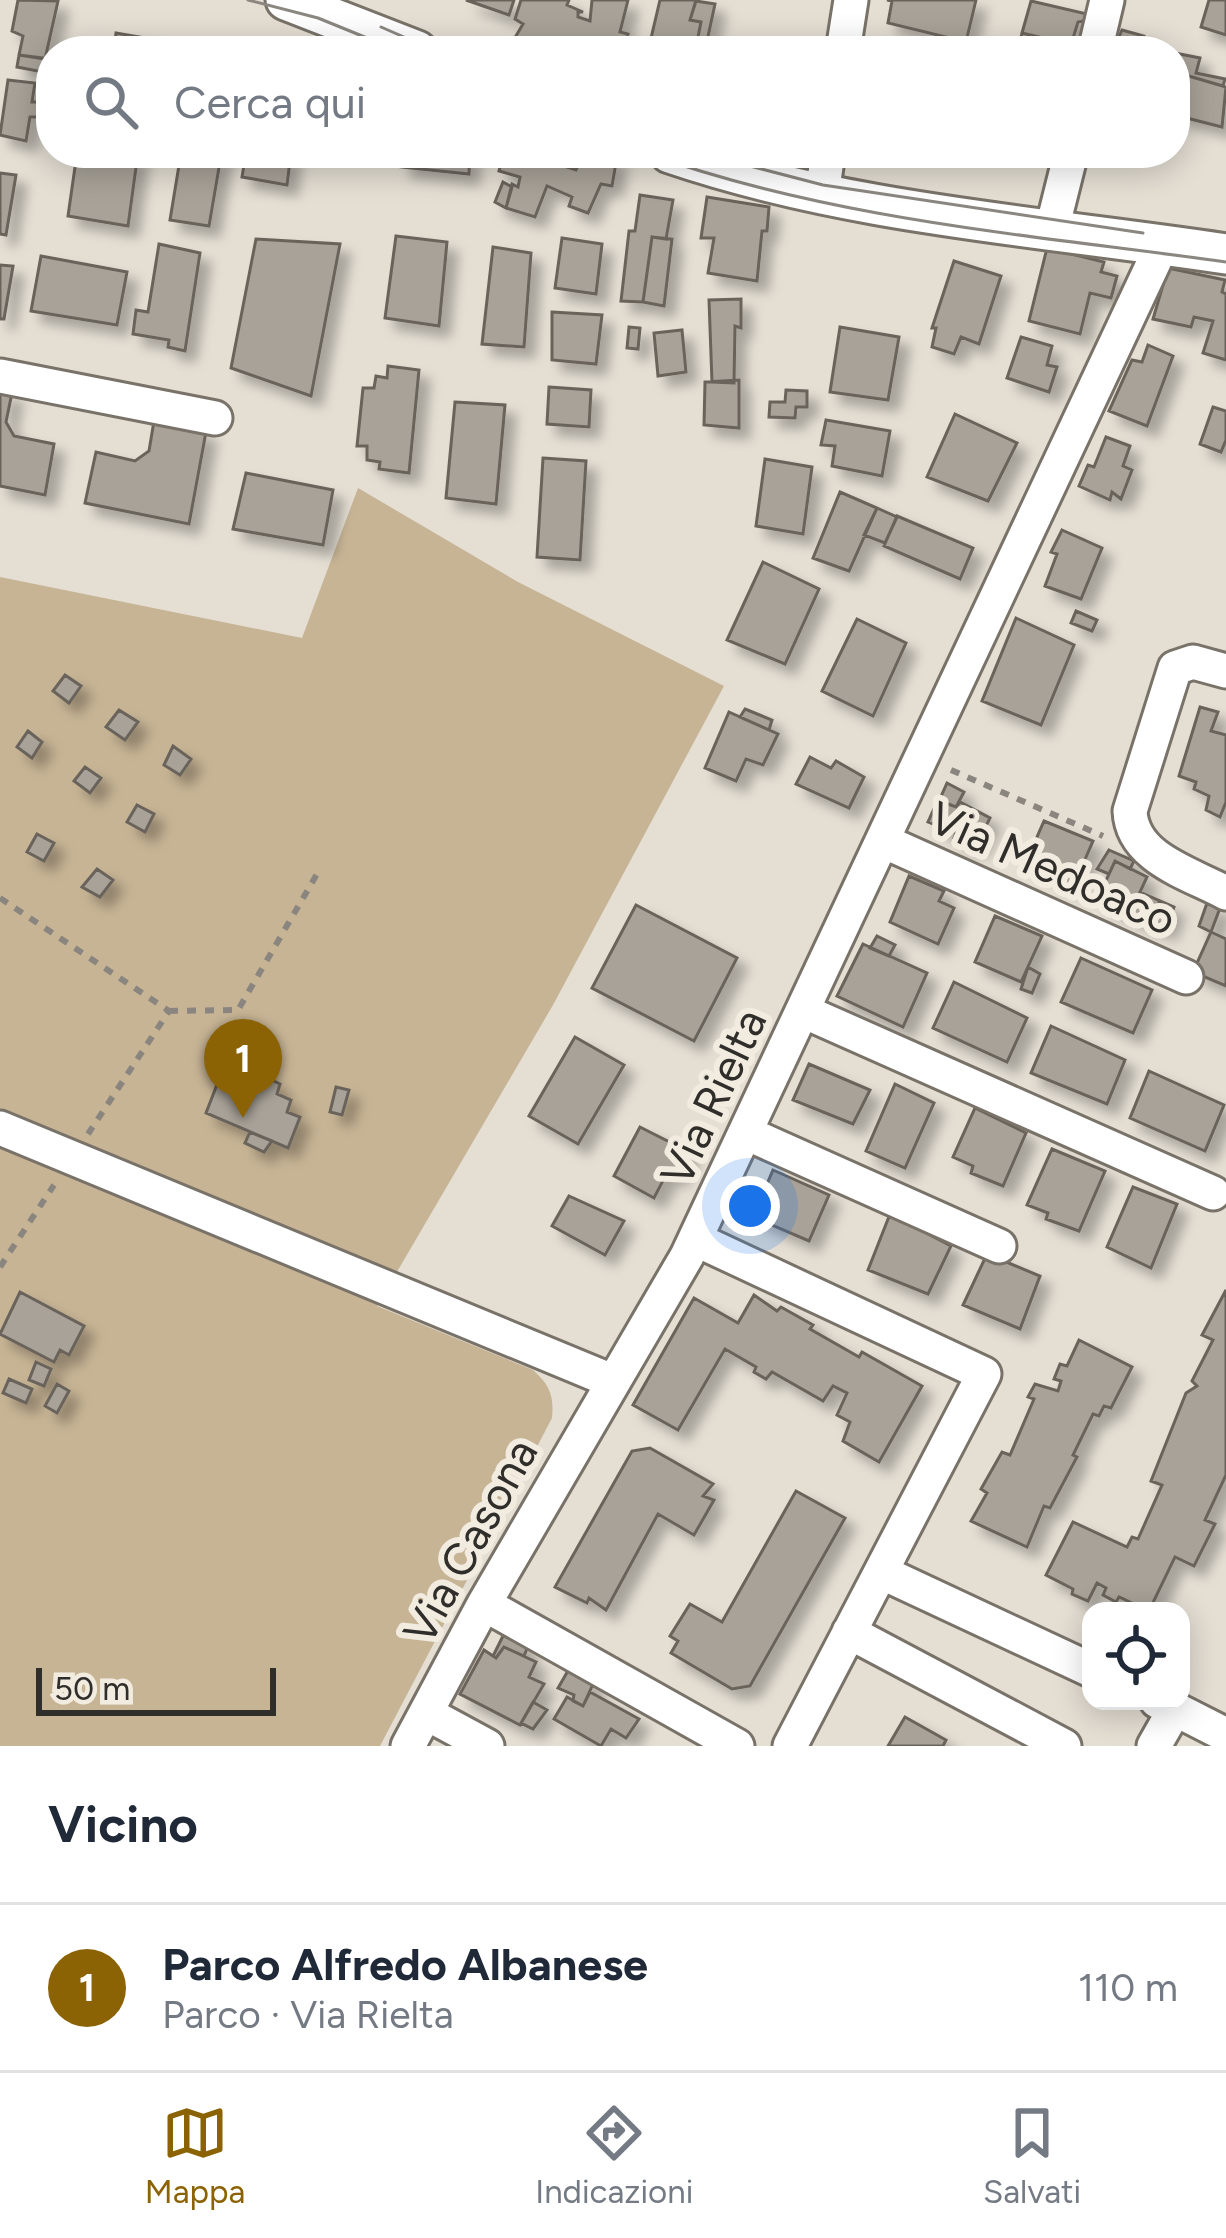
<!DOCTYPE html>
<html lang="it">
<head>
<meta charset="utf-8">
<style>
  :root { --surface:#fff; --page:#f2f2f3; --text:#1f2937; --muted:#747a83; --line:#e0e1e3; --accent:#8c6304 }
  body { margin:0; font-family:Figtree,sans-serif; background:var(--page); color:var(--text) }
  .controls { position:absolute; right:36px; bottom:36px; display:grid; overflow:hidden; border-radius:24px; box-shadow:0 6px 30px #0003 }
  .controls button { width:108px; height:108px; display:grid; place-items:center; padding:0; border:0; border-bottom:3px solid var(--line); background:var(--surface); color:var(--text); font:60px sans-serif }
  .scale { position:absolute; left:36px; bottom:30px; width:240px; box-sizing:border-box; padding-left:12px; border:6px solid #302e2a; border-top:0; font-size:33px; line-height:42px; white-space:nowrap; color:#302e2a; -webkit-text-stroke:9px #f2ebe0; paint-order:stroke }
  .you { position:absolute; left:750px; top:1206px; width:42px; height:42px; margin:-30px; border:9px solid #fff; border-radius:50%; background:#1a73e8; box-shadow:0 0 0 18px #1a73e833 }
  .badge { display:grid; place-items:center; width:78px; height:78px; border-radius:50%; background:var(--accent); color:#fff; font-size:39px; font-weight:700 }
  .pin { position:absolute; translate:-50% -99px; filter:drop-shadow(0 3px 6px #0008) }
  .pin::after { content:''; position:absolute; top:63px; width:42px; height:36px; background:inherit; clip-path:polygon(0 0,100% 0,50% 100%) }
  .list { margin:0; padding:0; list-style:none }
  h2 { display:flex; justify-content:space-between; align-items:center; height:156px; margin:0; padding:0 48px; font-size:51px }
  h2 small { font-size:39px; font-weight:400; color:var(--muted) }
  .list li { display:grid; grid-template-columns:78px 1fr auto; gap:36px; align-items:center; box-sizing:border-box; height:168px; padding:0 48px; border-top:3px solid var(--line) }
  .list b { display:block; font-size:45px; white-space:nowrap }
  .list p { margin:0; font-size:39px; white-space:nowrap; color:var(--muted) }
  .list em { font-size:39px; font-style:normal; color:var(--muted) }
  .icon { flex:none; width:66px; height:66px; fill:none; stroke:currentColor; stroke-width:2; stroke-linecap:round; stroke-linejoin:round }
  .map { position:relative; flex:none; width:1226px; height:1746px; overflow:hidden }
  .search { position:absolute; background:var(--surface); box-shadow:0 6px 30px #0003; left:36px; right:36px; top:36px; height:132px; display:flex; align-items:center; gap:30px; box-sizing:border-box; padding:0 42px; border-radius:48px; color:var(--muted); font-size:45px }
  .sheet { height:324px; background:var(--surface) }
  nav { display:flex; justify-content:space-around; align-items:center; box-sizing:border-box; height:168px; border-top:3px solid var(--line); background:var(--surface); font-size:33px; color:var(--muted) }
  nav a { display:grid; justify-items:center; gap:6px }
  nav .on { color:var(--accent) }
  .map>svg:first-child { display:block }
</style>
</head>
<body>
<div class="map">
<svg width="1226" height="1746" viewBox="0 0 1226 1746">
  <defs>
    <filter id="shadow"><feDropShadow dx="10" dy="10" stdDeviation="6" flood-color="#0004"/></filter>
  </defs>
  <rect width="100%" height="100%" fill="#e4ded3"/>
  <path fill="#c7b495" d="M358,488l160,94 206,104 -171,319 -176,301 156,64c17,15 21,26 19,48l-172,328h-380v-1169l302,61z"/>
  <path fill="#a8a298" stroke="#6a645b" stroke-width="3" filter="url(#shadow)" d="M18,0l40,1 -13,58 -26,-4 4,-19 -11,-5z
    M466,0h48l-5,15z
    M521,0h48l-2,5 16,7h-5v5l12,4 2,-21h36l-8,32 8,2 -7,17h-82l-26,-10 10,-17 -8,-5z
    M660,0h36l-6,20 11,2 -4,20 9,4 -1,5h-57z
    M976,0l-10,42 -78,-19 4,-22 -5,-1z
    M1209,0h17v35l-25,-8z
    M696,1l19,3 -9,42 -9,-4 4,-20 -11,-2z
    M1031,1l56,13 -3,7 -6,1 -7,23 -49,-12z
    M1122,30l22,6 -1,9 -25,-6z
    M116,33l81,14 -1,4h-82z
    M1022,33l50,12 -1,6h-53z
    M739,43l61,7 -63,1z
    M1175,53l25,5 -4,15 29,6 -2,7 -48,-14z
    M19,55l32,4 -3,14 -31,-6z
    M1175,72l51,15 -4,40 -47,-12z
    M8,80l27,3 -3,19h7l-1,15h-8l-4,24 -26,-6z
    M77,153h61l-10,73 -60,-10z
    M181,153h44l-4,3 -12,70 -39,-6z
    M246,153h45l-4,32 -45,-8z
    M402,153h68l-1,21 -68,-7z
    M504,153h32l-1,4 41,13 7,-17 34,4 -5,29 -11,-2 -13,29 -19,-7 3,-9 -25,-11 -12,31 -29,-9 6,-24 6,3 2,-10 -21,-6z
    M0,173l16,2 -10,60 -6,-1z
    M503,182l9,5 -6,21 -11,-6z
    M640,195l33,5 -7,39 -14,-2 -9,65 -22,-1 8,-70h6z
    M707,197l62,10 -2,24h-5l-5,50 -49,-8 6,-35h-13z
    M396,236l51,6 -8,84 -54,-8z
    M652,237l20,2 -8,67 -21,-4z
    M562,238l40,6 -6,50 -41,-6z
    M256,239l84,5 -29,152 -80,-28z
    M159,244l41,9 -15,98 -17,-4 1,-7 -36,-6 3,-24 12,2z
    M493,247l38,6 -7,94 -42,-3z
    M1047,248l57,14 -3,10 16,4 -6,22 -21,-5 -10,41 -51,-13z
    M41,256l86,16 -10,53 -86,-14z
    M954,261l47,15 -22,68 -18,-7 -7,17 -22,-7 4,-19h-4z
    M0,265l13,1 -9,53h-4z
    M1168,268l57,12 -3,12 4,2v66l-23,-7 10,-32 -19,-4 -3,10 -38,-8z
    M741,299v29l-6,-2 -1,57 -22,-1 -3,-82z
    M552,312l50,3 -6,49 -44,-4z
    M629,327l11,1 -2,21 -11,-1z
    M840,327l59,10 -11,63 -58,-8z
    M682,330l4,42 -28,4 -4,-43z
    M1021,337l31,9 -5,19 10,2 -8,25 -42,-14z
    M1148,345l25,11 -26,70 -38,-15 23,-51 10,2z
    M388,366l31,4 -10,103 -30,-4 1,-7 -13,-2v-14h-10l6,-58h11l2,-12 11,2z
    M739,380v48l-35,-3 1,-43z
    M549,387l42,3 -2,37 -42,-3z
    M786,390l21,1v16h-11l-1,11 -26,-1 1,-15h15z
    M0,391l12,2 -6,29 8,14 40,8 -9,51 -45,-9z
    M455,402l50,3 -9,99 -50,-6z
    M1213,407l13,4v29l-5,12 -21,-8z
    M955,414l62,29 -29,58 -61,-24z
    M826,420l64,11 -8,45 -50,-10 3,-20 -14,-1z
    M154,421l52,11 -17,92 -104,-21 11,-51 39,9 14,-10z
    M1106,437l24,9 -7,20 9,4 -11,29 -9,-7 -2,8 -31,-14 9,-21 6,2z
    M543,458l43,3 -6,99 -43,-3z
    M765,459l47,8 -9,67 -47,-8z
    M246,473l87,17 -10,55 -90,-16z
    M840,492l37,16 -28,63 -36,-13z
    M877,508l20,9 -12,26 -21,-8z
    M897,516l76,32 -13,31 -76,-33z
    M1062,530l40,18 -21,51 -36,-13 12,-32 -6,-2z
    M763,562l56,27 -34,75 -58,-24z
    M1076,611l21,9 -5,11 -21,-8z
    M1016,618l58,27 -33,80 -59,-24z
    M857,619l49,24 -33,73 -51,-25z
    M65,675l16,11 -12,17 -16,-12z
    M1200,707l18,5 -7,19 15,4v67l-6,15 -14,-7 3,-14 -15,-7 2,-7 -17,-6z
    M745,709l27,11 -3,10 -29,-13z
    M119,710l19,12 -13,18 -19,-13z
    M729,712l49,22 -15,31 -17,-6 -10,22 -31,-13z
    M28,731l14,11 -10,16 -15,-11z
    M173,746l18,13 -11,16 -16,-10z
    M810,757l21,11 5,-7 28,16 -15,31 -53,-24z
    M85,767l16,11 -11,15 -16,-12z
    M947,783l17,9 -8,15 -17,-6z
    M938,800l18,7 4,-5 30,16 -14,29 -22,-9 2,-5 -28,-11z
    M137,805l17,9 -9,18 -18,-10z
    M1044,821l49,20 -20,46 -22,-11 2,-5 -26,-11z
    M37,834l17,9 -10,18 -17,-9z
    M1109,850l25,11 -4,8 -15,-8 -6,13 -12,-5z
    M1115,861l32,16 -7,15 20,9 -12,22 -51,-23z
    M97,869l16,11 -13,17 -18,-10z
    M909,876l35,15 -5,10 15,7 -16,36 -48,-22z
    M1160,901l14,6 -8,22 -18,-6z
    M1207,903l13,5 -9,24 -12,-6z
    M636,905l101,53 -43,83 -102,-53z
    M995,916l47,20 -21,46 -46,-20z
    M1211,932l15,7v47l-33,-14z
    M877,936l18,9 -6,11 -19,-8z
    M863,944l64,29 -24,54 -66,-31z
    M1081,958l71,32 -19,43 -72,-31z
    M1028,967l12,7 -8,19 -11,-4z
    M954,982l73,36 -20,44 -74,-34z
    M1051,1026l74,34 -18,44 -76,-31z
    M575,1037l49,28 -46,79 -49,-28z
    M809,1064l61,26 -17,34 -60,-24z
    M223,1069l21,6 -3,13 7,4 5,-14 7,2 1,-5 19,9 -3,10 14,6 -4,12 13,5 -12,31 -82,-35z
    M1149,1071l75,34 -19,46 -75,-33z
    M895,1084l39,19 -29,65 -39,-17z
    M336,1087l13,3 -7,25 -12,-3z
    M975,1108l51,25 -23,53 -32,-13 2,-7 -20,-9z
    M640,1127l49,25 -13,24 -8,-5 -14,27 -40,-22z
    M250,1132l22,9 -8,11 -19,-9z
    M1052,1149l53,22 -26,60 -33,-12 2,-6 -21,-8z
    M773,1170l56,25 -20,46 -56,-24z
    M1133,1187l44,17 -26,64 -44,-21z
    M569,1196l55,25 -19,34 -53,-29z
    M890,1214l61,32 -23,48 -60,-24z
    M987,1254l53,22 -20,53 -57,-24z
    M1226,1290v185l-21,45 10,4 -21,42 -19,-9 -26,54 -30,-14 -3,5 -13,-7 3,-7 -9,-5 -9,18 -16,-7 1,-5 -27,-14 27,-53 54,25 5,-10 6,2 24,-54 -11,-4 35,-88 11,-7 -5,-5 21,-41 -11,-5z
    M20,1292l64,34 -15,29 -9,-5 -6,12 -54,-28z
    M754,1295l23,16 4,-4 32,18 -3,4 49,28 3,-5 60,34 -43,76 -36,-21 7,-19 -13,-7 10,-22 -14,-7 -10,15 -51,-29 -6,7 -12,-7 2,-5 -31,-18 -47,81 -45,-25 61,-107 44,25z
    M1079,1340l53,27 -21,41 -7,-2 -5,10 -6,-2 -20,41 4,2 -27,51 -6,-2 -17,41 -56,-26 16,-28 -6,-4 21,-37 8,3 24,-56 -6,-2 7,-13 23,7 3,-10 -7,-2 6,-15 7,2z
    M36,1362l15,7 -7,17 -15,-6z
    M9,1379l23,10 -6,14 -23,-10z
    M57,1384l12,7 -12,22 -12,-7z
    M650,1448l63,36 -10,12 11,4 -20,35 -36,-21 -52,96 -17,-12 -2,5 -32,-16 77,-136z
    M796,1491l49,27 -95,168 -18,3 -61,-36 7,-12 -8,-5 20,-32 32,18z
    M505,1632l23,14 -4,10 -20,-9 -8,11 -3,-2z
    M504,1647l32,15 -7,15 15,7 -24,41 -60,-31 24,-44 12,8z
    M569,1669l25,13 -11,24 -10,-5 1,-6 -16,-7z
    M590,1692l49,27 -13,19 -15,-9 -10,17 -47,-27 13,-22 16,9z
    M533,1702l14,8 -14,19 -12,-6z
    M905,1717l41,23 -3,6h-55z"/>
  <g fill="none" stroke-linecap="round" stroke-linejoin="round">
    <defs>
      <path id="minor" d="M843,51l8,-51
        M1095,51l12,-51
        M822,194l6,-41
        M1052,229l19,-76
        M0,376l215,42
        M1226,671l-33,-9 -18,6 -45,143c2,47 59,62 96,82
        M883,841l303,136
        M803,1011l410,182
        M0,1128l612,253
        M746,1133l253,113
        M695,1239l289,135 -194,372
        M881,1572l210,98
        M484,1604l253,142
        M849,1632l215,114
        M1175,1709l51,26
        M426,1713l61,33
        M408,1746l76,-142 203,-348 475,-1011
        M1154,1746l21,-37 -18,-8"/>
      <path id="tertiary" d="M286,0l131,51
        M670,153c179,61 370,73 556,101"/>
    </defs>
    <use href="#minor" stroke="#787269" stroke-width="39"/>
    <use href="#tertiary" stroke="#787269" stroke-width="45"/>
    <path stroke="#8a867f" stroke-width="6" stroke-dasharray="9 9" stroke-linecap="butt" d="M951,770l152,66
      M0,898l169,113 -81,123
      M169,1011l69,-1 79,-136
      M0,1267l54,-82"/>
    <use href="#minor" stroke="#fff" stroke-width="33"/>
    <use href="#tertiary" stroke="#fff" stroke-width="39"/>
    <path stroke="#8b8780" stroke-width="3" d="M248,0l70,18 81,33
      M381,27l55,24
      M646,153c186,67 386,82 580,109
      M700,153l123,32 320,48"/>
  </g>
  <g text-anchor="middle" stroke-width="12" stroke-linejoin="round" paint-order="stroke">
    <g font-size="45" fill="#302e2a" stroke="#f2ebe0">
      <text transform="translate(1053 868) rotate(24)" y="16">Via Medoaco</text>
      <text transform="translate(713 1097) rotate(-65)" y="16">Via Rielta</text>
      <text transform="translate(470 1541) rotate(-61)" y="16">Via Casona</text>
    </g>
  </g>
</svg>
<div class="controls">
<button><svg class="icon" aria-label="locate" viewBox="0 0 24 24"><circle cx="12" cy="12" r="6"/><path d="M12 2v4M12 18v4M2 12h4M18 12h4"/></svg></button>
</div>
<div class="scale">50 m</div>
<div class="you"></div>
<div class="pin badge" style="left:243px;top:1118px">1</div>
<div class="search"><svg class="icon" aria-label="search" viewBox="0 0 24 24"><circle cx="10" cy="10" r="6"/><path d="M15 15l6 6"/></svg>Cerca qui</div>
</div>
<section class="sheet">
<h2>Vicino<small></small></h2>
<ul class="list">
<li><span class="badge">1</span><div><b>Parco Alfredo Albanese</b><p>Parco · Via Rielta</p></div><em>110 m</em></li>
</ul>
</section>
<nav>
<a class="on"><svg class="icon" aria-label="map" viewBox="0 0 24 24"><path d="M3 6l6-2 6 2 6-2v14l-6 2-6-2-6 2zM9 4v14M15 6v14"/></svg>Mappa</a>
<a><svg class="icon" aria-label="directions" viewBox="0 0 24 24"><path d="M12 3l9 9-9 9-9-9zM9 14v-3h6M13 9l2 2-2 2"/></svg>Indicazioni</a>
<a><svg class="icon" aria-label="saved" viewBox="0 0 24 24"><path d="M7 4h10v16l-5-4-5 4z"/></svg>Salvati</a>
</nav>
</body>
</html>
